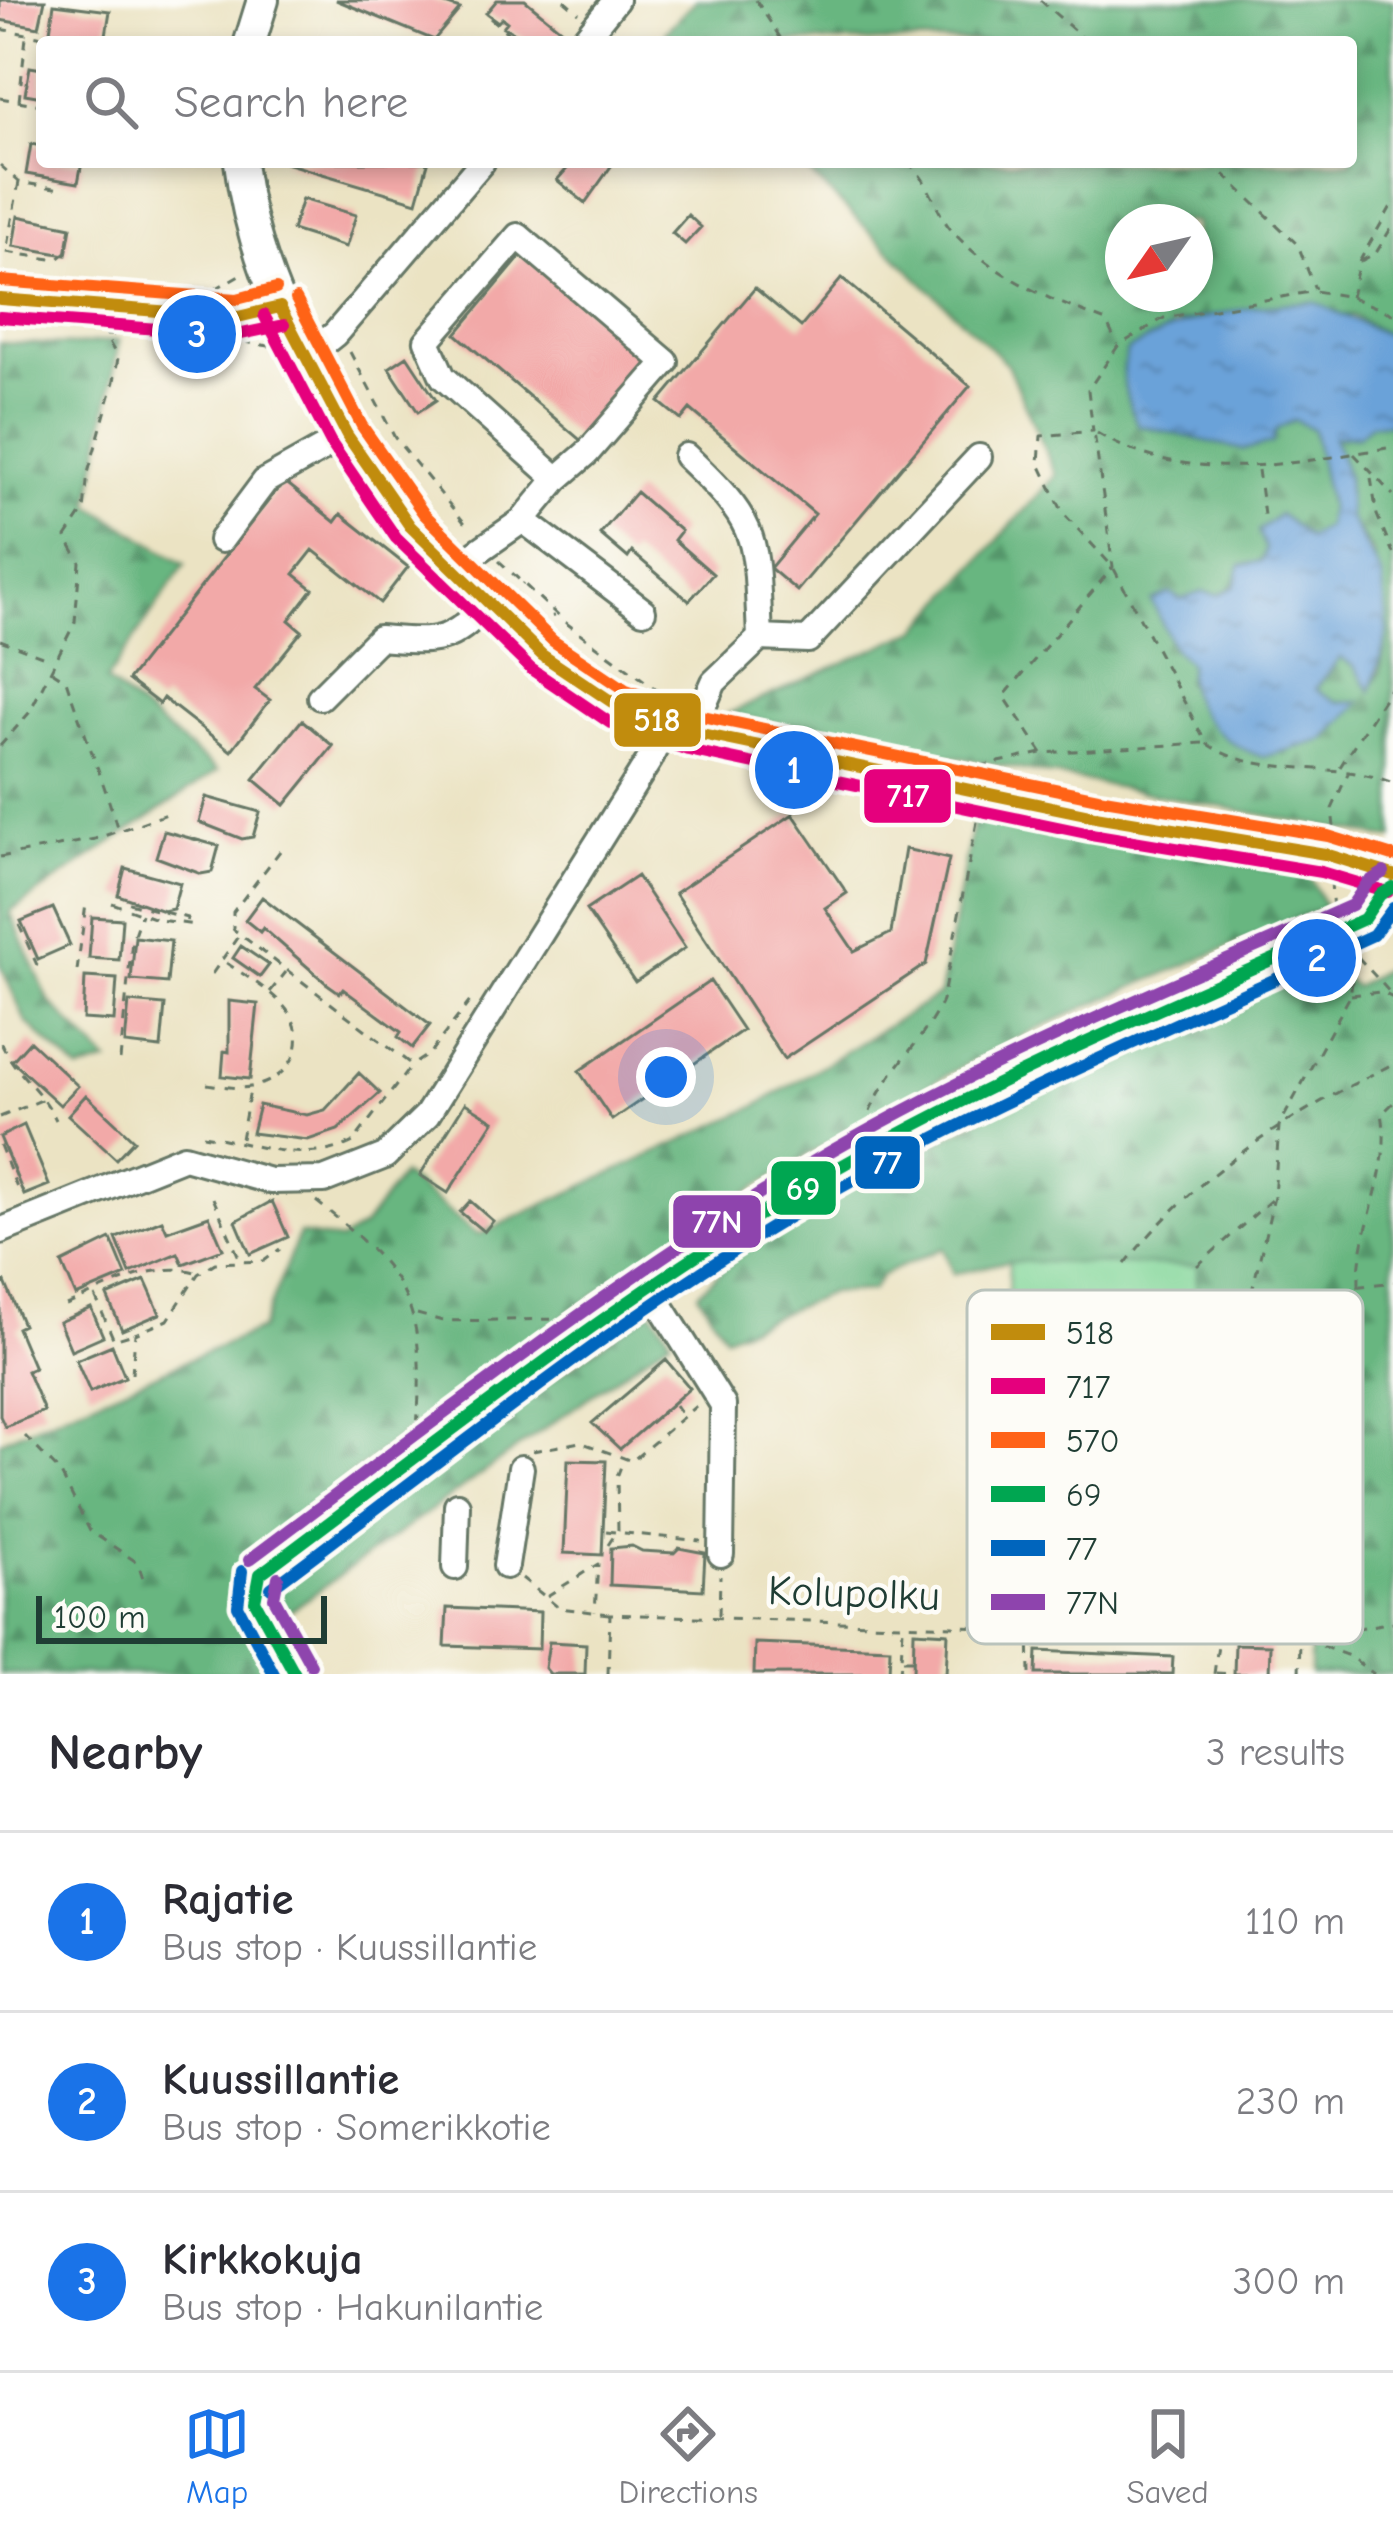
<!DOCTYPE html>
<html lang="en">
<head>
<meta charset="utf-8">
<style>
  :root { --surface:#fff; --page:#f7f7f7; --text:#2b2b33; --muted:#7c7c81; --line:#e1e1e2; --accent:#1a73e8 }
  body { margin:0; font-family:"Comic Neue",sans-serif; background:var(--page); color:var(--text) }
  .compass { position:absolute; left:1105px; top:204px; width:108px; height:108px; border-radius:50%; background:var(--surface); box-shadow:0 6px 18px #0003; rotate:236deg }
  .scale { position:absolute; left:36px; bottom:30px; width:291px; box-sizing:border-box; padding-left:12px; border:6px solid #1f3d34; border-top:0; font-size:33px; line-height:42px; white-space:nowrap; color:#1f3d34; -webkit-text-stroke:9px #fdfcf7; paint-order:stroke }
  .you { position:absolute; left:666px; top:1077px; width:42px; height:42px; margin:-30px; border:9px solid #fff; border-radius:50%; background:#1a73e8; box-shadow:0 0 0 18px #1a73e833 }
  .badge { display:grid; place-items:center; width:78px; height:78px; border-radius:50%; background:var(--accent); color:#fff; font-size:39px; font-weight:700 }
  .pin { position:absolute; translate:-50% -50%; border:6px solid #fff; box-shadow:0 3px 12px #0006 }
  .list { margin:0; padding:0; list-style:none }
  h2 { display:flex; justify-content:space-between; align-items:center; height:156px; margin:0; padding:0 48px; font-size:51px }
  h2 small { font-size:39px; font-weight:400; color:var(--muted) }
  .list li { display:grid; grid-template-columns:78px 1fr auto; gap:36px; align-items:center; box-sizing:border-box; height:180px; padding:0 48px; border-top:3px solid var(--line) }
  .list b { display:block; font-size:45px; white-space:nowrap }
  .list p { margin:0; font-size:39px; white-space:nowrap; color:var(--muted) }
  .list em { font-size:39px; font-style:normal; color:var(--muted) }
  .icon { flex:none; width:66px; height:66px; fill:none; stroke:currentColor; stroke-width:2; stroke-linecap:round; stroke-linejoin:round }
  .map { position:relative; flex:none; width:1393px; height:1674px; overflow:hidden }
  .search { position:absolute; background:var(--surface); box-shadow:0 6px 18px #0003; left:36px; right:36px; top:36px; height:132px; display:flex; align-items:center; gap:30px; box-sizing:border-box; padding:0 42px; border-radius:12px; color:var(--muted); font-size:45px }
  .sheet { height:696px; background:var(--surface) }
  nav { display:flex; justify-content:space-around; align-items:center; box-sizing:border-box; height:168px; border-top:3px solid var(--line); background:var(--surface); font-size:33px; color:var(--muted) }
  nav a { display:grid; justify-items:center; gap:6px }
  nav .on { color:var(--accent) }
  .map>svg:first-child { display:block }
</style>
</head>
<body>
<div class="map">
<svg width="1393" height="1674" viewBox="0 0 1393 1674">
  <defs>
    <pattern id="forest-firs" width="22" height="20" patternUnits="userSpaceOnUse" patternTransform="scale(3)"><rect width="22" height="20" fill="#68b680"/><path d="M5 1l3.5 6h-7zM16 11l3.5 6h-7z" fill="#55956a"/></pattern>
    <pattern id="water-ripples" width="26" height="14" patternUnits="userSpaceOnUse" patternTransform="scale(3)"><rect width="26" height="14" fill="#6ba2d9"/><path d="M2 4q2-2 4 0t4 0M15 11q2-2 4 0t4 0" fill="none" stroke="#5785b1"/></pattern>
  </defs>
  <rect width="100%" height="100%" fill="#fdfcf7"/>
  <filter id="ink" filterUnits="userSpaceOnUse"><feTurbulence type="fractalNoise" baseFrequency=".00833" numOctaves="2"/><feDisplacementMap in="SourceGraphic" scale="24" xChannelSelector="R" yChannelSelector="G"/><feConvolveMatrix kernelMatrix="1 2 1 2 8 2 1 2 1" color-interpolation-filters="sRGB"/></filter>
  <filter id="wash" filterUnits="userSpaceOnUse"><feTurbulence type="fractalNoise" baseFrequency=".004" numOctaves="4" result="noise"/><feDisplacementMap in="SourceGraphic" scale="48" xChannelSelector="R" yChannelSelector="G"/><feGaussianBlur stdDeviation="2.7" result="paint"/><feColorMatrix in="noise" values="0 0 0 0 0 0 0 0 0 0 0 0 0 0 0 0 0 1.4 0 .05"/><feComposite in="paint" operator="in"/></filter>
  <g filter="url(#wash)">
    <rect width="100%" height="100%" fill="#ebe3c3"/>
    <path fill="url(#forest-firs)" stroke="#447a5a" stroke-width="3" fill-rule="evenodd" d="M696,0h697v338l-41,-23h-134l-46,9 -34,101c46,10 114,17 156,-6l19,10 16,78 -3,20 -18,10 -15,-7c-28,20 -43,49 -75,65l-15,-3 -46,19 17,37 16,15 -4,20 98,71 74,-52h-20l-23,-12 25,-32 14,8 16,24 10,-17 8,-41 -15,-80 -24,-35 -2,-41 -14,-40h25l13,-12h22v415l-665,-125 191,-85 137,-154 -49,-111 -209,-202h553v-120h-676l-10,-10zM1123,222h72v72h-72z
      M119,340l-29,165 95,59 -79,117 111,90 -207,141 39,89 59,61 -29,9 -53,-49 -26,-58v-621l77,2z
      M975,811l298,59 34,2 18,35c-117,51 -245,97 -358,157 -260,139 -495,314 -725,496 -21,41 10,79 29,114h-271v-233l261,-112 38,-95 41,7 23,-14 39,-52 76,60 277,-128 185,-113z
      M1393,938v736h-83l1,-49 -276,-5 1,-64 -34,-25 188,5 -181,-275 -56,13 -10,-26 -61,27 -11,16 -41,2 -105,43 -27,-43 44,-42 121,-74 13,3c141,-92 296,-154 453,-216l26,23 33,-20z
      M652,1310l19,28 -391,280 -6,-15v-22l21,-22z"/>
    <path fill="#80d597" stroke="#508966" stroke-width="3" d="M1009,1261l188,5 -7,270 -188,-5z"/>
    <path fill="url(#water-ripples)" stroke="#457086" stroke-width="3" d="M1314,302l79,36v86h-22l-13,12 -25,1 14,39 2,41 33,59 6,56 -17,59 -17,-25 -14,-8 -25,31 23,13h22l-36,38 -61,17c-42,-14 -81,-47 -74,-94l-15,-14 -22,-48 18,-8 11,6 22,-7 15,3 17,-9 5,-20 22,-5 4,-12 -8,-17 21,-18 29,23 18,-10 3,-21 -16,-77 -19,-9 -18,10 -4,13 -29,7 -105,-25c-12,-24 -19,-48 -11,-74 57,-34 120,-47 187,-49z"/>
    <g id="blocks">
      <path fill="#f2a9a8" d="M0,0h45l-6,27 -39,-7z
        M336,0h97l27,9 -26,31z
        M497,0h28l39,32 -9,10h-34l4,-4 -22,-11 4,-5 -5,-4 -4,4 -12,-9z
        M54,4l56,7 -5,30 -55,-10z
        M30,67l12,2v28l-17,-3z
        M31,144l11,2v16h40l-4,21 -52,-9z
        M282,162h142l4,1 -11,39z
        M573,162h41l-29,41 -28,-23z
        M302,199l54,16 -10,32 -54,-17z
        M688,215l13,12 -16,17 -13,-11z
        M18,216l53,11 -5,28 -53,-9z
        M523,254l131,111 -68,80 -130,-111z
        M842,278l128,108 -173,205 -27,-23 45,-54 -125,-105 -9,11 -22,-18 96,-114 46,39z
        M407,356l29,44 -18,12 -29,-44z
        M284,481l51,41 6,-8 67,53 -28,36 -67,-53 -19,24 19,15 -24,31 13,11 -47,58 15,11 -39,51 -68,-53 -4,6 -31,-24z
        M636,492l45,39 -7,9 39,34 -24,27 -57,-49 -4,6 -28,-24z
        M302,720l31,26 -48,59 -31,-26z
        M206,797l54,15 -7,25 -11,2 -43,-17z
        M793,814l54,79 -22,15 29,43 37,-18 14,-84 44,10 -23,105 -142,95 -109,-166z
        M164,831l55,15 -7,26 -11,2 -45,-17z
        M125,868l55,15 -7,26 -10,2 -45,-16z
        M637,876l48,72 -50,34 -49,-72z
        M262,897l168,128 -18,23 -14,-11 3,-5 -58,-43 -3,4 -14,-10 -63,-55 -3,4 -15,-12z
        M53,908l17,37 -32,14 -17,-38z
        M92,917l30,2 -3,41 -30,-2z
        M135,937l36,4 -4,42 -36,-3z
        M241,946l28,19 -9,12 -27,-19z
        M85,977l32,2 -3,42 -31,-2z
        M710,981l33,49 -131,90 -33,-49z
        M229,1001l29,3 -8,75 -28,-3 2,-25 5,1z
        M129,1002l36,3 -4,43 -36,-4z
        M30,1041l48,45 -18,19 -48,-44z
        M359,1073l21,20 -42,37 -30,10 -56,-7 7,-28 48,10 18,-5z
        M86,1095l48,45 -18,19 -48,-44z
        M465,1103l29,18 -46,72 -28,-18z
        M24,1125l25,60 -25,10 -24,-58z
        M272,1201l16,36 -38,17 -14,-33z
        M470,1201l23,20 -9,11 -24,-20z
        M209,1216l14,33 -40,15 -5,-11 -48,20 -14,-35 46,-18 5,11z
        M111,1239l15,36 -50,21 -14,-33z
        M145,1280l15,34 -38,16 -15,-34z
        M5,1282l18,43 -6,3 17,40 -7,3 17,40 -39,16 -5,-11v-132z
        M91,1308l12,28 -32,14 -12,-28z
        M112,1345l13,32 -35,15 -14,-32z
        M666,1360l24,28 -70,61 -28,-26z
        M568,1460l38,1 -4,94 -38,-2z
        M632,1546l10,5 32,2 5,-5 26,5 -2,37 -93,-5 1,-37z
        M447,1608l93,4 -1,37 -94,-3z
        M914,1631l34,2 -2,41h-33z
        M549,1642l37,2 -1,30h-35l-5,-6z
        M755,1643l135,5 -1,26h-135z
        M1235,1644l35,1 -1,29h-35z
        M1037,1651l136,6 -1,17h-136z"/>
    </g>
  </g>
  <g filter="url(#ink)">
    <use href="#blocks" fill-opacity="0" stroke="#676" stroke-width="3"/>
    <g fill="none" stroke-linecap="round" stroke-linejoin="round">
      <defs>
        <path id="minor" d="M582,42l34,-42
          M306,357l29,-23 147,-172
          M686,456c76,72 69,80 74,182
          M523,520l34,-41 -114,-102 -16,-36 91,-105 148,126 -79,91 -30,26
          M221,540l44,-59 82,-46
          M451,570l72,-50 120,91
          M320,697l59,-59c54,4 70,8 108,-34
          M692,732l22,-50 46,-44 48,2 171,-183
          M0,1231l184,-74 86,24 54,-1 61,-24 42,-41 223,-356 15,-34
          M648,1285l75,120 -2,149
          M506,1566l15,-98
          M455,1567l2,-62
          M295,1674l-40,-73 5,-27 388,-289 169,-105 173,-93 403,-179"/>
        <path id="major" d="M250,42l13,-42
          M240,162c13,108 66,208 124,299 60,95 153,188 252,243 54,31 122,37 183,50 121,26 242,53 364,74 76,13 158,17 230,47
          M0,299l238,18 42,-10"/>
      </defs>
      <use href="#minor" stroke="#676" stroke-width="30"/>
      <use href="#major" stroke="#676" stroke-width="36"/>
      <path stroke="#676" stroke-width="3" stroke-dasharray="9 9" stroke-linecap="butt" d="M564,0l15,13
        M756,0l27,42
        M1040,0l47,42
        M490,18l28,24
        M0,29l70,13
        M0,98l42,7
        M19,101l7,-64
        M907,162c24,18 27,49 46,70 40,44 99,69 153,89l11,23
        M1211,162l87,83 17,44
        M0,165l19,17 42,7
        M19,182l-13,70 51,8 13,-11
        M1361,261l15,-8 17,-28
        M215,289l26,-15
        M1351,297l8,-35 34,-59
        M1393,314l-42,-17 -36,-6 -151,27 -46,28 -30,44 5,41 -52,5 -2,26 24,51 50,54 93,176c49,36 128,16 187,40
        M243,342l26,4
        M350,352l45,86 73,89
        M1097,433c88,54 200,30 296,14
        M1354,454l39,41
        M1258,470l6,45
        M1371,478l6,37 16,38
        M499,561l67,62 102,75
        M511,598l12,-15
        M534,619l20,-3
        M0,640l50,19
        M52,671l14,9c17,52 37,97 52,151
        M0,746l29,-33 46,-91 5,-60 -14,-25 18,-27 4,-37 26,-92 4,-23 -13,-23h15
        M1042,753l-38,-57 109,-129 -19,-135
        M980,766l62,-13 161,-10
        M1340,767l53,-83
        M1334,827l-2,-18 17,-38
        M280,851l-47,61v17l179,136 17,-11 45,-58
        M0,857l95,-18 72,-25
        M1331,881l2,32
        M112,903l47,17 36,5
        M129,903l58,15 -1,5
        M19,925l18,40 8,1
        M1358,957l35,39
        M77,971l9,-67
        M212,974l27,-39
        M270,992l16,-20
        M1351,995l30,-3 12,6
        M1,1043c14,31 41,47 55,77
        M120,1060l12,-120 9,-26
        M207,1084c15,2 33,6 48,2 34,-8 55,-41 34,-73 -15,-22 -46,-38 -68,-54
        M0,1117l44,-18
        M865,1129c9,-48 58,-84 77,-128l36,-184
        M203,1135c50,8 103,31 150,7l58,-76
        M241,1139l9,-49
        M0,1145l17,43
        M213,1198l28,64
        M316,1201c95,76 110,104 101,227
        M1125,1264c72,-92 164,-149 268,-200
        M1197,1266l75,-67
        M1359,1285c-2,-57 34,-114 23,-171l11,-11
        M95,1296l19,44 19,-6
        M1196,1298l54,2 143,-18
        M66,1305c39,-16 87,-45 129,-33
        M417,1314l26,7 119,-2
        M132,1374l3,-40 33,-14 30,-46 17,-11 49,-2 16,-12
        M675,1405l8,12
        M25,1436l35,36 30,59 48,32 5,15
        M533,1451l47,-9 52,19 64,-55
        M606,1531l95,10
        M608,1545l10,-15 -1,-53 7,-19
        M522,1578l37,30 51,6
        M547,1596l51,-32 -3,48
        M1236,1599l22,24 20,12
        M719,1615l1,-39
        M999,1626l4,-73 6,-12
        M1029,1629l1,45
        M1235,1634l15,-334 24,-103 5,-71 71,-130 6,-41
        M1302,1638l91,-16
        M903,1660h10
        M1216,1673l18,1
        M608,1674l2,-60 690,24 49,18 25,18
        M900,1674l3,-46
        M1214,1674l5,-37
        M1299,1674l1,-34"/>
      <use href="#minor" stroke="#fff" stroke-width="24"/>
      <use href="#major" stroke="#fff" stroke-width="30"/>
      <defs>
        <path id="bus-1" d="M0,299l238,18 42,-10
          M280,307l67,128 63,91 132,129 76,51 74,26 403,84 230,38 68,21"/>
        <path id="bus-2" d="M264,315l67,128 65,95 135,131 78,53 79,28 403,84 230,38 67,20
          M0,317l237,18 47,-10"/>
        <path id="bus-3" d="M1,281l236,18 39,-10
          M296,299l66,127 62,88 129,127 73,49 71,25 401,83 230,38 65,20"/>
        <path id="bus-4" d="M260,1574c182,-135 360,-278 555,-393 175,-103 364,-179 549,-262l16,-24 13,-8
          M260,1574l-5,27 40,73"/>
        <path id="bus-5" d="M242,1571l-4,35 36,68
          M271,1588c182,-135 360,-283 558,-394 176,-99 361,-175 544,-259l20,-27"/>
        <path id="bus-6" d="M249,1560c182,-136 360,-276 555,-393 173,-104 364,-180 548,-262l16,-23 16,-10
          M278,1577l-4,21 37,67"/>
      </defs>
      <use href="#bus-1" stroke="#fdfcf7" stroke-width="21"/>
      <use href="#bus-2" stroke="#fdfcf7" stroke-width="21"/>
      <use href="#bus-3" stroke="#fdfcf7" stroke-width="21"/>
      <use href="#bus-4" stroke="#fdfcf7" stroke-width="21"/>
      <use href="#bus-5" stroke="#fdfcf7" stroke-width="21"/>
      <use href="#bus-6" stroke="#fdfcf7" stroke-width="21"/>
      <use href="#bus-1" stroke="#c18c0d" stroke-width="12"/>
      <use href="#bus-2" stroke="#e5007d" stroke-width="12"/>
      <use href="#bus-3" stroke="#ff6319" stroke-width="12"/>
      <use href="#bus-4" stroke="#00a651" stroke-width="12"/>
      <use href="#bus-5" stroke="#0065bd" stroke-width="12"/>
      <use href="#bus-6" stroke="#8e44ad" stroke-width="12"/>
    </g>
  </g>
  <g text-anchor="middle" stroke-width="9" stroke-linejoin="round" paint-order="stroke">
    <g font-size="42" fill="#1f3d34" stroke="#fdfcf7">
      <text transform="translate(854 1592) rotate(2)" y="15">Kolupolku</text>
    </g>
  </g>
  <rect x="967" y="1290" width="396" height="354" rx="18" fill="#fdfcf7" stroke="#bac3bc" stroke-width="3"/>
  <rect x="991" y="1324" width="54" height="16" fill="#c18c0d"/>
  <rect x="991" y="1378" width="54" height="16" fill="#e5007d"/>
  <rect x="991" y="1432" width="54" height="16" fill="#ff6319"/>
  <rect x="991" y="1486" width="54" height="16" fill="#00a651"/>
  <rect x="991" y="1540" width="54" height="16" fill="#0065bd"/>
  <rect x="991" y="1594" width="54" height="16" fill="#8e44ad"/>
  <g font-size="33" fill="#1f3d34">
    <text x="1066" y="1344">518</text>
    <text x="1066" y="1398">717</text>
    <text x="1066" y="1452">570</text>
    <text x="1066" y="1506">69</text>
    <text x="1066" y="1560">77</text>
    <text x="1066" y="1614">77N</text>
  </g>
  <g stroke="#fdfcf7" stroke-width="4.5">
    <rect x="612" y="691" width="91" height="58" rx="12" fill="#c18c0d"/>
    <rect x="862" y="767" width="91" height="58" rx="12" fill="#e5007d"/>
    <rect x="853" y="1134" width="69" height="57" rx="12" fill="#0065bd"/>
    <rect x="769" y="1159" width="69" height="58" rx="12" fill="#00a651"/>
    <rect x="671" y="1193" width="92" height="57" rx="12" fill="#8e44ad"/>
  </g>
  <g font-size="33" text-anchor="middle" font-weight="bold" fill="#fff">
    <text x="657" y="731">518</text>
    <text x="908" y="807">717</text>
    <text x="887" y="1174">77</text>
    <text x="803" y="1200">69</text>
    <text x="717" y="1233">77N</text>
  </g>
</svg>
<svg class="compass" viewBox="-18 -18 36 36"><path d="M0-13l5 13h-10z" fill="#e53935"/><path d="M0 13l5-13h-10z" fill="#7c7c81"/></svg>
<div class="scale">100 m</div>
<div class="you"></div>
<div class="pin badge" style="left:794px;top:770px">1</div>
<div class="pin badge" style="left:1317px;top:958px">2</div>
<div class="pin badge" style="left:197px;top:334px">3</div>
<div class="search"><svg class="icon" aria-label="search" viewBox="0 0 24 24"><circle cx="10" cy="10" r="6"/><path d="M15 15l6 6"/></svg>Search here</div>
</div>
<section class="sheet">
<h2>Nearby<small>3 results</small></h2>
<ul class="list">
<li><span class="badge">1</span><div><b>Rajatie</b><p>Bus stop · Kuussillantie</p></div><em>110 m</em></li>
<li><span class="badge">2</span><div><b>Kuussillantie</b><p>Bus stop · Somerikkotie</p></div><em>230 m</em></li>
<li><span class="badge">3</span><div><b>Kirkkokuja</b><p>Bus stop · Hakunilantie</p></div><em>300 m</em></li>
</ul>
</section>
<nav>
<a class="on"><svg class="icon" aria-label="map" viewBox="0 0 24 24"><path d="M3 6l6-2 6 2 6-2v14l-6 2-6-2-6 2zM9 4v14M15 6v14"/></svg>Map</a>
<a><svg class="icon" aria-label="directions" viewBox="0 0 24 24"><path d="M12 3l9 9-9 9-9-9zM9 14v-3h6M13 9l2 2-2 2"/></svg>Directions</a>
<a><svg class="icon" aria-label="saved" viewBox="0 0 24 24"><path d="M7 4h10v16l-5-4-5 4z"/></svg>Saved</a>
</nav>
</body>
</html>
